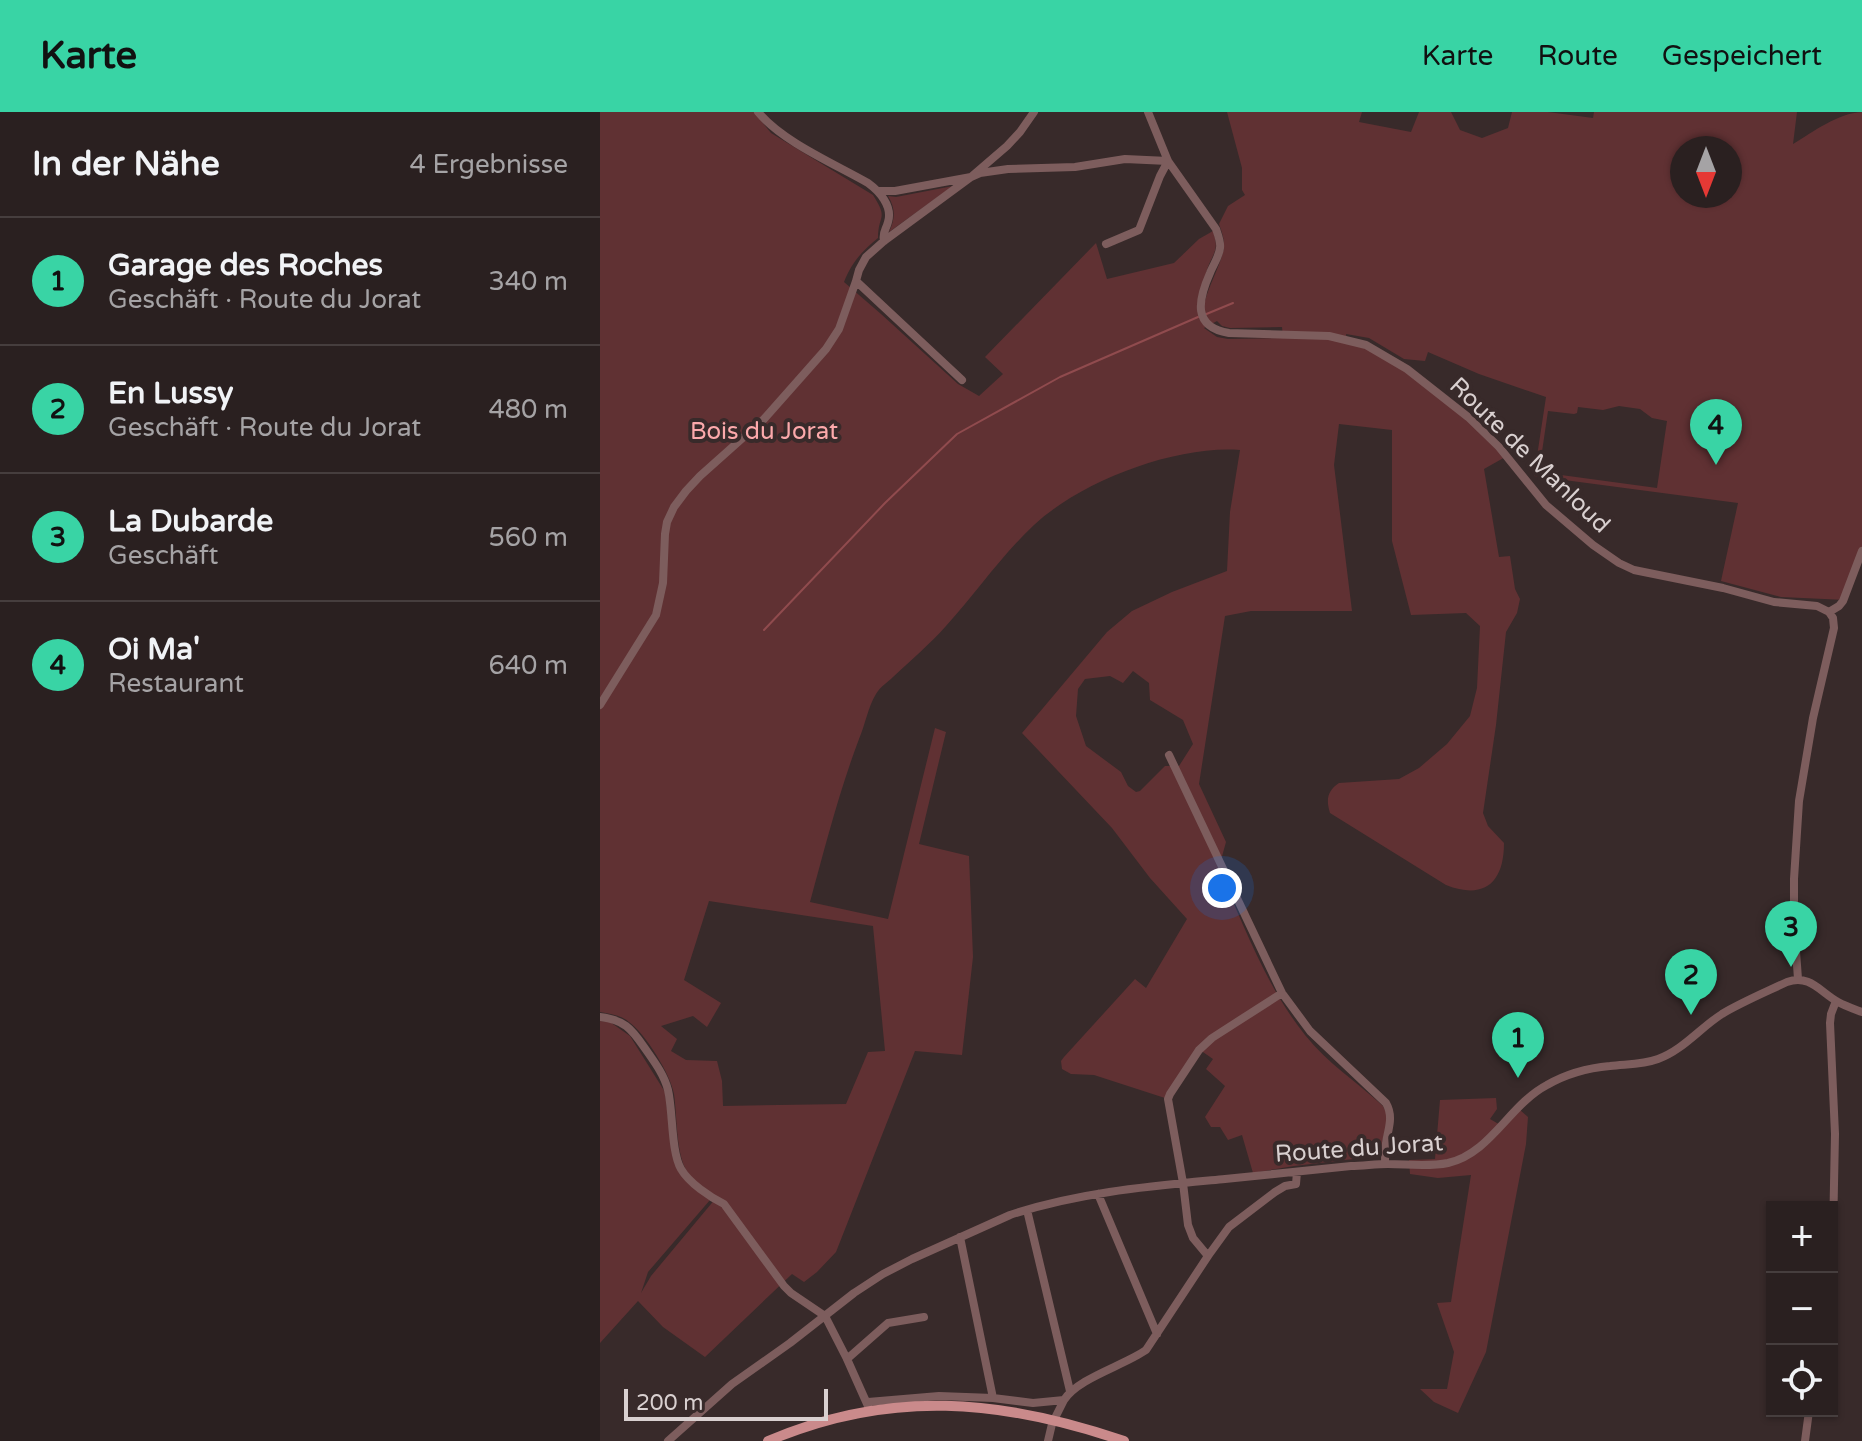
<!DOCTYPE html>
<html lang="de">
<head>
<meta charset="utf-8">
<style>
  :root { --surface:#2a2020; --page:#322829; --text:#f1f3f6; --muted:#a5a3a5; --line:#463e3e; --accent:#39d4a5 }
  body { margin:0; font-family:"Varela Round",sans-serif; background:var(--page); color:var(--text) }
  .controls { position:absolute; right:24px; bottom:24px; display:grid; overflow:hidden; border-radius:0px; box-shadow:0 2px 6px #0004 }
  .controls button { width:72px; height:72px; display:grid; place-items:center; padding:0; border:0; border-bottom:2px solid var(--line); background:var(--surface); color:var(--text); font:40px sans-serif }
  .compass { position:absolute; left:1070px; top:24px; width:72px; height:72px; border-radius:50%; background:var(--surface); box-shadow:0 2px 6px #0004; rotate:180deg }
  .scale { position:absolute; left:24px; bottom:20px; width:204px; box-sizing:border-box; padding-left:8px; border:4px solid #d9d0d0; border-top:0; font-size:22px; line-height:28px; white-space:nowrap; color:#d9d0d0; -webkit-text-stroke:6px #382a2a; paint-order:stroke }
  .you { position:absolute; left:622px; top:776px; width:28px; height:28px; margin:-20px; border:6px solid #fff; border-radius:50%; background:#1a73e8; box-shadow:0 0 0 12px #1a73e833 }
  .badge { display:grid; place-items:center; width:52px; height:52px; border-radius:50%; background:var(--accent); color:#111; font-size:26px; font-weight:700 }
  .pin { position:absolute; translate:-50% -66px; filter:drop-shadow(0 2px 4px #0008) }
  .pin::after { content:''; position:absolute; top:42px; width:28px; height:24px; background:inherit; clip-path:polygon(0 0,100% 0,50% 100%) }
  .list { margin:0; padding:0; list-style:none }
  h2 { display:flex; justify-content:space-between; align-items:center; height:104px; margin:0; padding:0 32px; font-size:34px }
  h2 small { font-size:26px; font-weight:400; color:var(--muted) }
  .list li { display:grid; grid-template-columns:52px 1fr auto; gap:24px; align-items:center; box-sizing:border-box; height:128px; padding:0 32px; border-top:2px solid var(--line) }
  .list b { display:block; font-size:30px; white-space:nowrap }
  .list p { margin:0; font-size:26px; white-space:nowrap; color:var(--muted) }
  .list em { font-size:26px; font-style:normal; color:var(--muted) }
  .icon { flex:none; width:44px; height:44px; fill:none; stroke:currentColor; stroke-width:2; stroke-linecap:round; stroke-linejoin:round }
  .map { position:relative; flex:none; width:1262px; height:1329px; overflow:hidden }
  header { display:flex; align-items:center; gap:48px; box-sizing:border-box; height:112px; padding:0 40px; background:var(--accent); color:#111 }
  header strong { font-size:38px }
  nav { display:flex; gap:44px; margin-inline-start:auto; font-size:28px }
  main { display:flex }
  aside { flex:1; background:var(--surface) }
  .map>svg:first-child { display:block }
</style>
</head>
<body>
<header>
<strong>Karte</strong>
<nav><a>Karte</a><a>Route</a><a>Gespeichert</a></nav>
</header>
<main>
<aside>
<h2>In der Nähe<small>4 Ergebnisse</small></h2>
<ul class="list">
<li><span class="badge">1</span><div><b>Garage des Roches</b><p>Geschäft · Route du Jorat</p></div><em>340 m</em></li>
<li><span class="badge">2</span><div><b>En Lussy</b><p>Geschäft · Route du Jorat</p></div><em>480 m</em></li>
<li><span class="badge">3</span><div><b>La Dubarde</b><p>Geschäft</p></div><em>560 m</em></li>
<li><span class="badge">4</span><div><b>Oi Ma'</b><p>Restaurant</p></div><em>640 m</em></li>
</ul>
</aside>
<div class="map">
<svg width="1262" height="1329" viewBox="0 0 1262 1329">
  <rect width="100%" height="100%" fill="#382a2a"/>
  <path fill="#603133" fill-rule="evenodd" d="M0,0h154l17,21 102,62c16,25 5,19 5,43 -16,13 -26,24 -34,44l37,32 77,70 21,12 24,-22 -18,-17 111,-114 11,36 67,-16 25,-24 14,-8c8,22 -3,24 -7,43 -2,8 -1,18 -1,27 4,-16 20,-45 19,-57 0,-7 -3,-14 -5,-20l9,-18 17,-11 -3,-5v-22l-15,-56h135l-3,10 52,10 8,-20h32l9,18 22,8 26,-10 4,-16h36l45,6 1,-6h203l-4,32c20,-12 45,-31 69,-32v448l-16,40 -65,-3 -60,-16 17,-78 -204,-27 12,-79 -67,-23 -51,-22 -3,9 -21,-2 -35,-21 -23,-4 1,6 19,5 73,48 68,63 -23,13 15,88 11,-1 5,33 5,10 -3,14 -11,19 -10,93 -13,88 5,13 16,17c0,40 -20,57 -58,42l-116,-72c-4,-13 -3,-22 9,-30l60,-4 20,-11 28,-24 23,-28 7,-28 3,-62 -14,-13 -55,2 -19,-74v-111l-53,-6 -5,41 18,146h-101l-26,5 -26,168 27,58 -5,18 -4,5c26,58 48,120 88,170 22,28 52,47 78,71l5,11 -9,39 -85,10 -41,7 -11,-38 -14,5 -8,-13h-9l-6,-10 20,-31 -19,-17 7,-10 -13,-9 -32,49 -74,-24 -23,-1 -9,-5 -1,-8 3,-4 71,-78 11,9 41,-69 -37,-41 -38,-50 -90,-95 85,-101 25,-21 40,-19 55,-21 3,-59 10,-62c-64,-5 -159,31 -206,75 -33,31 -58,68 -88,101 -16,18 -35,34 -53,51 -5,5 -13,10 -17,17 -8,13 -11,31 -17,45 -20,53 -34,108 -49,163l78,17 47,-191 11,4 -27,112 50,12 4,101 -11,98 -47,-4 -79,201 -19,20 -13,10 -12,-8 -87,83 -42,-30 -25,-26 -38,42v-322l10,1 20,14 35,56 5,43 9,37 31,28 -62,72 -7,21 10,-17 65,-78c-11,-8 -25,-18 -31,-30 -9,-20 -8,-52 -11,-74 -3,-19 -29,-61 -45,-72 -8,-7 -19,-8 -29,-10zM1082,36h48v48h-48zM617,209l5,5 8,2 52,-1 1,11 -55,1 -11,-2 -13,-9zM1019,294l21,3 12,9 15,3 -10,67 -118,-16 9,-61 26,3 3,-1 1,-6 25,3zM533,559l16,12 1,17 33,20 10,24 -14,22h-14l-25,25 -4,1 -8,-6 -7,-14 -35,-26 -10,-30 2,-27 7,-10 25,-3 13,7zM109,789l164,25 12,125 -17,1 -22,52 -123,2 -1,-25 -5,-20 -31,-1 -15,-9 6,-12 -16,-13 32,-10 14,11 14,-24 -37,-23z
    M353,74l-64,46c6,-13 7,-23 -1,-36l8,1z
    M896,986l1,11 -7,10 12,7 18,-16 8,7 -2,27 -40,208 -28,61 -24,-11 -14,-13h27l7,-37 -17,-49 14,-1 20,-127 -33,3 -28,-4 -1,-14 26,-1 5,-59z"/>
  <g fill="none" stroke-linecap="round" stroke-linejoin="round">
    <path stroke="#904b4e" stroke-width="2" d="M604,203l29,-12
      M164,518l121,-127 72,-69 103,-57 138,-60"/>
    <path stroke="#7d5d5d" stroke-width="8" d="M158,0c25,30 75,51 110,71 11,8 25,23 20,39 -2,8 -6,10 -4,19
      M548,0l20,49 48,68c2,6 5,13 4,19 -1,9 -7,17 -10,25 -12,27 -18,54 19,60l100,3 37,9 41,24 61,48 31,30 47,58 47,40 26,18 15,7 89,18 51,14 43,4 12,6
      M279,79h16l76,-14 9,-4 28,-4 67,-2 50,-8 43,2 -8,15 -21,54 -33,14
      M362,268l-106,-99 3,-11 7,-13 18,-16 87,-64 36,-31 13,-14 14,-20
      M1229,500l10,-6 4,-5 19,-50
      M0,593l56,-90 7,-32 2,-49 2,-12 7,-15 12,-16 14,-15 64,-57 62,-70 13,-20 17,-48
      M569,643l113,238 28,38 76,72c8,14 2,26 0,40 -1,7 -1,14 -1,21
      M1198,867l-4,-56v-44l5,-78 14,-83 21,-90 -1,-10 -4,-6
      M0,905c24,3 31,11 44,30 9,13 20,27 24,43 5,21 3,62 13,79 8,14 29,28 43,35l60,82 7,7 34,23 22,43 21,47
      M498,1082l59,140
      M427,1098l43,181
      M360,1125l33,161
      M608,1144l-15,-18 -5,-13 -5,-42 -15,-84 2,-5 29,-44 13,-12 70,-45
      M1232,1173l3,-151 -5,-111 1,-9 5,-13
      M247,1247l41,-36 36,-6
      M268,1290l71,-6 54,2 40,5 31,-3c14,-22 59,-34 82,-50l62,-94 21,-29 46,-35 10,-6 11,-2 1,-12
      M68,1329l64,-57 58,-41 64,-50 29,-19 29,-15 98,-44c69,-23 143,-29 215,-36 42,-4 84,-9 126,-13 12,0 24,-2 37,-2 19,0 40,3 60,-1 43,-10 61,-58 99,-78 19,-11 41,-17 63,-19 16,-2 32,-1 48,-7 25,-9 42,-31 64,-45 20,-12 44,-22 65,-32 23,-8 33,10 51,20 7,4 16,7 24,10
      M448,1329l4,-17 12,-24
      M1205,1329l4,-30"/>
    <path stroke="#ca8a8b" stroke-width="10" d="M168,1329c122,-52 233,-42 356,0"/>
  </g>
  <g text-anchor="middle" stroke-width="8" stroke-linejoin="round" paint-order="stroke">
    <g font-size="24" fill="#fca9ab" stroke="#382a2a">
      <text x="164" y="327">Bois du Jorat</text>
    </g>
    <g font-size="24" fill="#d9d0d0" stroke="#382a2a">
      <text transform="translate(930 343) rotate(44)" y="8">Route de Manloud</text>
      <text transform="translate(759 1036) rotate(-4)" y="8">Route du Jorat</text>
    </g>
  </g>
</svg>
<div class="controls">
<button>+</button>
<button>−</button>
<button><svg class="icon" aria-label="locate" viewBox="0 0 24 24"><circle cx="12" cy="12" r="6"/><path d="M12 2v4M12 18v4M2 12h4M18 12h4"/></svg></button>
</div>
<svg class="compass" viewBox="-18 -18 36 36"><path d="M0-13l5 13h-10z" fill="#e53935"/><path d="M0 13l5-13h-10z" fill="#a5a3a5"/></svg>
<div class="scale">200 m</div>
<div class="you"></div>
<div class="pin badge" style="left:918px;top:966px">1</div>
<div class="pin badge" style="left:1091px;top:903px">2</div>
<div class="pin badge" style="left:1191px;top:855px">3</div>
<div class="pin badge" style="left:1116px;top:353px">4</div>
</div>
</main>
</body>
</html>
